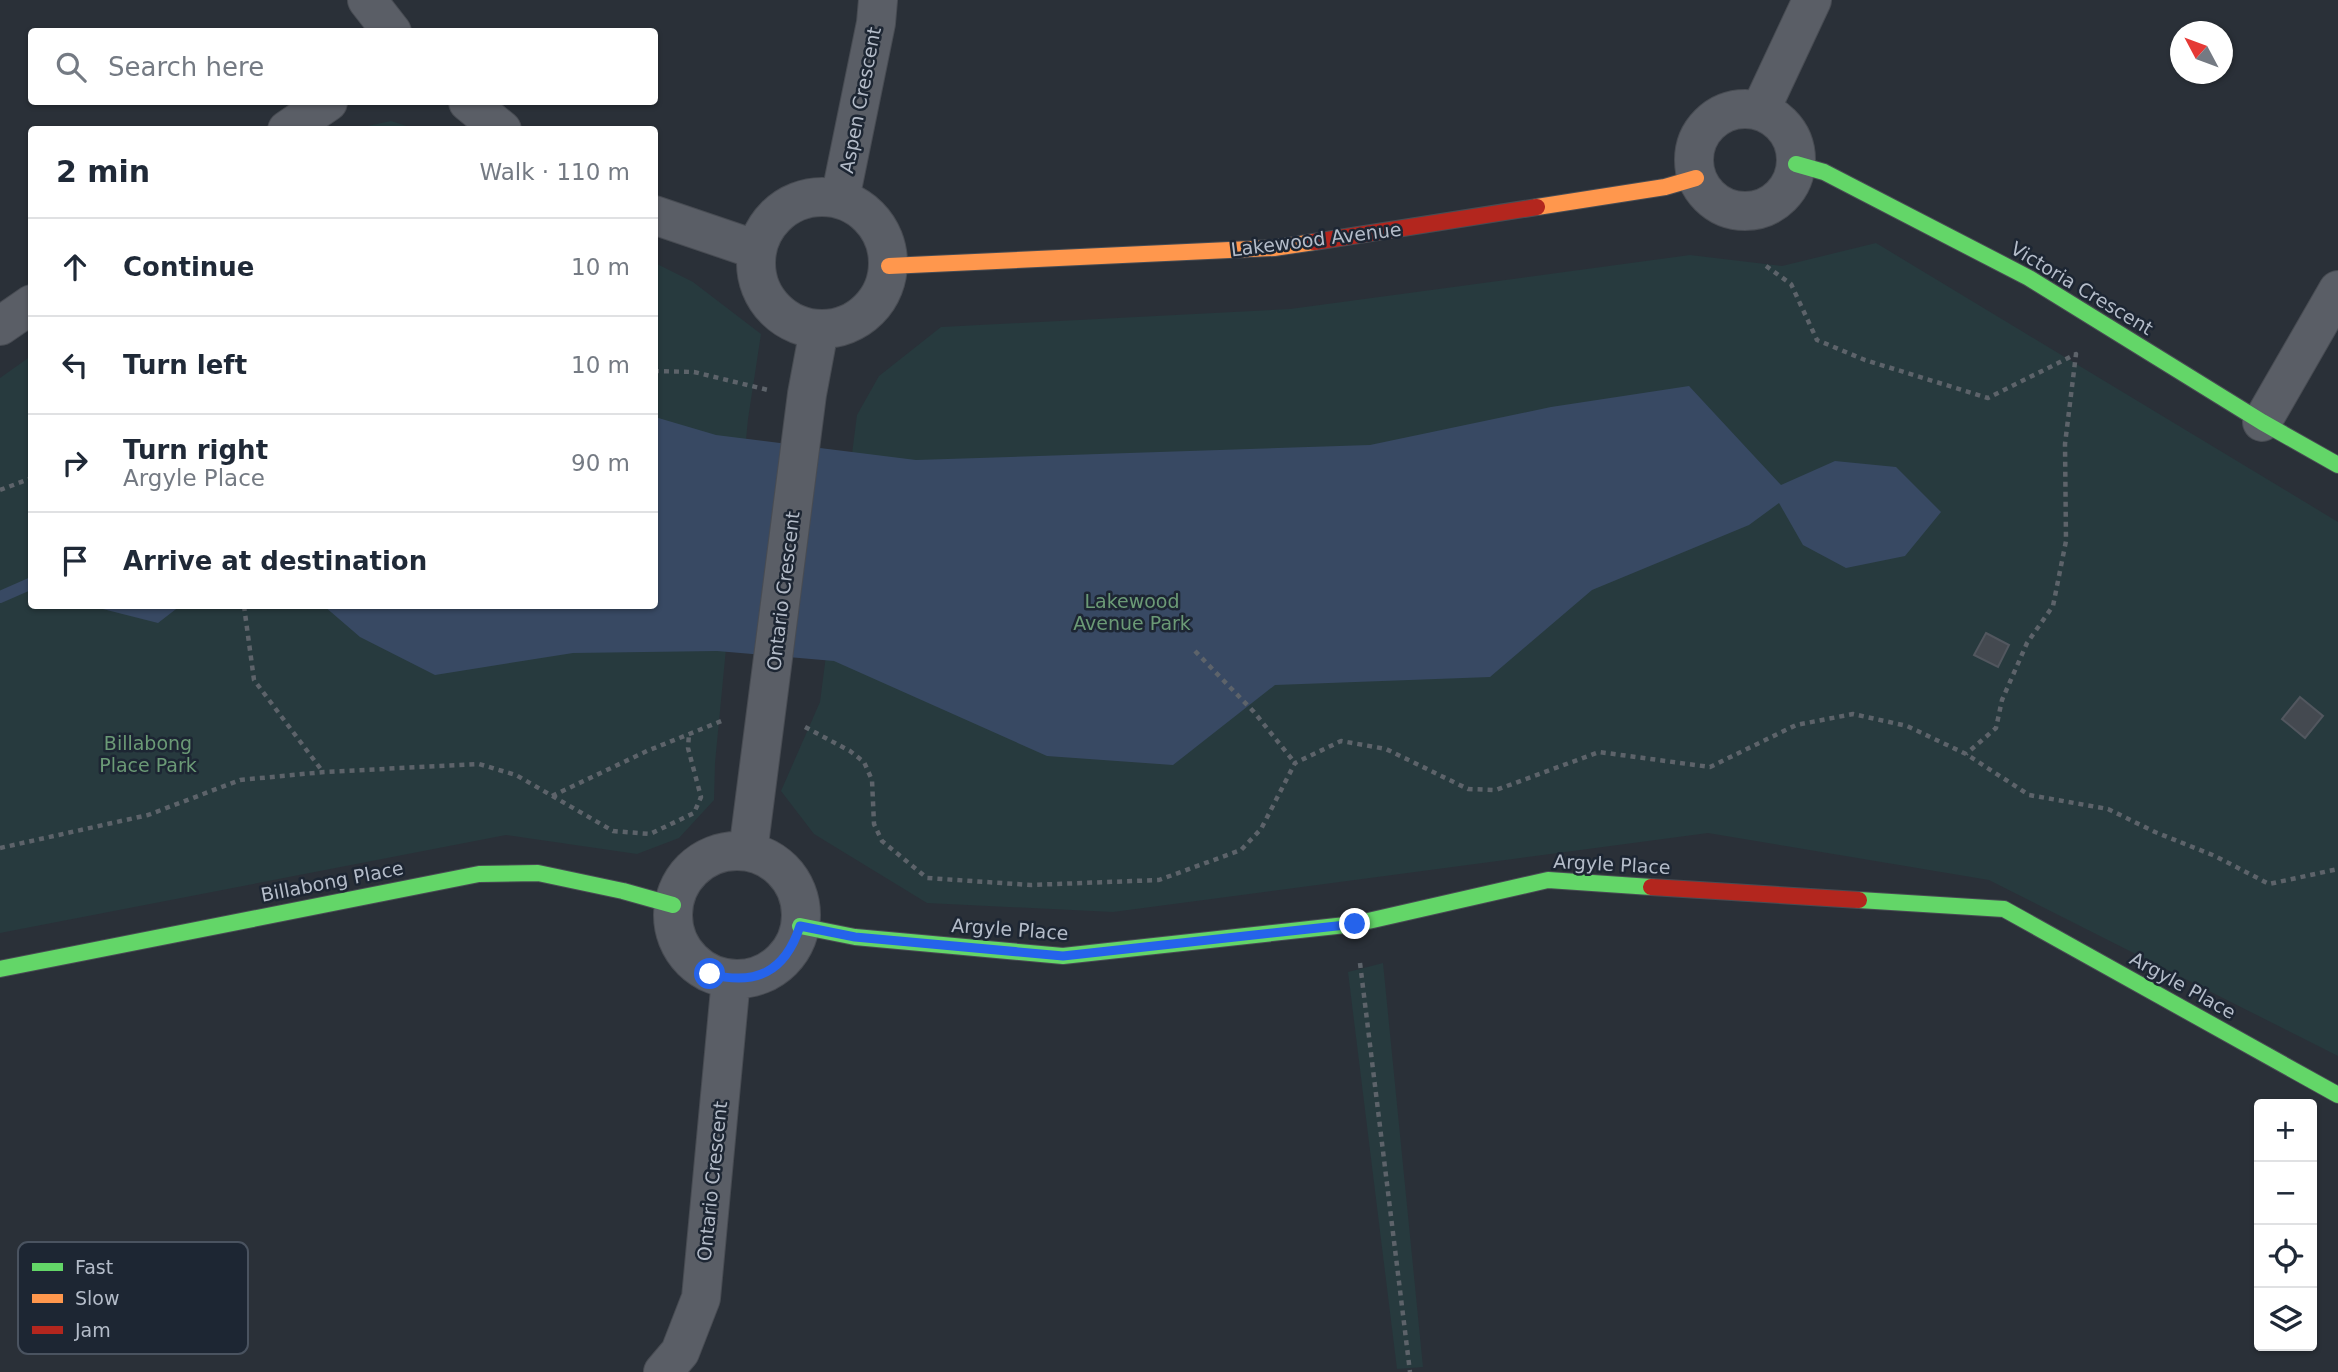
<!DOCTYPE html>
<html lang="en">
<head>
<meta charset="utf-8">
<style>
  :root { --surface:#fff; --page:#f6f6f7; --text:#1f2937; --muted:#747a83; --line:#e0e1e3 }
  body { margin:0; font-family:"DejaVu Sans",sans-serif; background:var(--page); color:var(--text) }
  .controls { position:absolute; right:21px; bottom:21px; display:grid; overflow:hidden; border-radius:7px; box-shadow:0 2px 5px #0004 }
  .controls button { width:63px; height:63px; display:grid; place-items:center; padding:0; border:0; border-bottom:2px solid var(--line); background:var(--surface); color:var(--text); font:35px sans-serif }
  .compass { position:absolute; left:2170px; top:21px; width:63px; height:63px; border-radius:50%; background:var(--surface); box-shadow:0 2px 5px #0004; rotate:311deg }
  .stop { position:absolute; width:21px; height:21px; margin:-16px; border:5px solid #2563eb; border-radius:50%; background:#fff }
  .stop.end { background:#2563eb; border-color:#fff; box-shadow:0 2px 7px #0008 }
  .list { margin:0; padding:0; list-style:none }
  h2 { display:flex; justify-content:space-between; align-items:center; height:91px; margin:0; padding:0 28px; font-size:30px }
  h2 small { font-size:23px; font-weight:400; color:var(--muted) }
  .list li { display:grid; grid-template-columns:46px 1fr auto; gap:21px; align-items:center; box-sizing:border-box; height:98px; padding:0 28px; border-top:2px solid var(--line) }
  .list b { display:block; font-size:26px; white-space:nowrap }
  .list p { margin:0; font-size:23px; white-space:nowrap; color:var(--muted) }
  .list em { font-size:23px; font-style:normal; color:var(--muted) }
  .icon { flex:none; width:38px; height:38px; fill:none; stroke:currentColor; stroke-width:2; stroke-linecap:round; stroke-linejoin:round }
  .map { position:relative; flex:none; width:2338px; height:1372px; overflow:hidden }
  .search { position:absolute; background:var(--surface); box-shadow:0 2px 5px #0004; left:28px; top:28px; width:630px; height:77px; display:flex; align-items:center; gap:18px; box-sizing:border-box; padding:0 24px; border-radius:7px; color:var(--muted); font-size:26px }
  .panel { position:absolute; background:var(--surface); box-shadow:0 2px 5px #0004; left:28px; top:126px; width:630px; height:483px; border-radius:7px }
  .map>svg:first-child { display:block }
</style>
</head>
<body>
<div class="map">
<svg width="2338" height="1372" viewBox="0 0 2338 1372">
  <rect width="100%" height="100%" fill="#2a3038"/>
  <path fill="#273a3e" d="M391,121l25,8h-56l3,-2z
    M1876,243l462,279v534l-349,-176 -281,-47 -595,79 -186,-9 -113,-69 -33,-43 39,-89 37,-287 22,-39 62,-49 349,-18 400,-54 92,11z
    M655,263l38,19 68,52 -13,85 -33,344 -1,37 -35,38 -42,16 -131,-19 -506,98v-555l31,-22 1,250h622z
    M1383,963l40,404 -26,2 -49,-397z"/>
  <path fill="#384963" d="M1689,386l92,99 54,-24 61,6 45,45 -36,44 -59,12 -43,-23 -24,-42 -30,22 -157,65 -102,87 -215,8 -102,80 -126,-9 -213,-95 -117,-10 -144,2 -138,22 -75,-38 -36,-31h330l1,-189 61,18 200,25 454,-15 181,-38z
    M91,606h89l-22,17z"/>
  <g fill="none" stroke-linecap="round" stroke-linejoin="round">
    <path stroke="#384963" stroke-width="12" d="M0,597l32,-14"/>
  </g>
  <path fill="#444950" stroke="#52575f" stroke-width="2" d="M1986,633l23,12 -11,22 -24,-12z
    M2300,697l23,19 -18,22 -23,-19z"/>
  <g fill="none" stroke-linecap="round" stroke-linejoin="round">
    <defs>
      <path id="street" d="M367,0l25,32
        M468,102l34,28
        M1694 160a51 51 0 1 1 102 0a51 51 0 1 1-102 0Z
        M1760,111l52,-111
        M287,130l41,-28
        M756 263a66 66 0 1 1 132 0a66 66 0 1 1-132 0Z
        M840,199l36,-176 2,-23
        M654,215l103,35
        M0,326l32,-22
        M2262,422l76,-132
        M673 915a64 64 0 1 1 128 0a64 64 0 1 1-128 0Z
        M748,852l59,-458 12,-64
        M663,1372l17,-20 21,-54 30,-319"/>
      <path id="fast" d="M1796,164l28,8 205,106 233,144 76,43
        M1859,900l145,9 334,186
        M800,926l55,11 208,19 292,-32 193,-44 103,7
        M0,969l479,-95 59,-1 85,18 50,14"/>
      <path id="slow" d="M1537,207l128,-20 31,-9
        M889,266l385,-18 40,-6"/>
      <path id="jam" d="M1314,242l223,-35
        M1651,887l208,13"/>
    </defs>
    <use href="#street" stroke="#484c53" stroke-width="40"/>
    <use href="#fast" stroke="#484c53" stroke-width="18"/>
    <use href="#slow" stroke="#484c53" stroke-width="18"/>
    <use href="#jam" stroke="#484c53" stroke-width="18"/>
    <path stroke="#5d636a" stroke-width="4.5" stroke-dasharray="5 5" stroke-linecap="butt" d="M1766,266l25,18 26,56 48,20 123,38 88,-44 -11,90 1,97 -13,65 -26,37 -25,57 -6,28 -30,26
      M654,371l40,1 74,18
      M0,490l32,-12
      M244,606l10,74 69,92
      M1195,651l59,61 41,51
      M805,727l45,24 14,11 8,18 2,44 8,17 45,37 104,7 128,-5 82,-30 20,-21 34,-66 46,-22 45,8 82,40 28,1 103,-38 111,15 86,-42 57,-11 54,12 59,28 63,41 79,14 47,23 60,24 54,28 69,-15
      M552,796l95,-45 77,-31
      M0,848l148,-33 92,-35 84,-8 155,-8 37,11 97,56 37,3 44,-21 7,-16 -13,-49 1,-14
      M1360,963l50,409"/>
    <use href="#street" stroke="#5a5e66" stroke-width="38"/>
    <use href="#fast" stroke="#63d668" stroke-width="16"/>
    <use href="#slow" stroke="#ff974d" stroke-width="16"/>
    <use href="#jam" stroke="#b3261e" stroke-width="16"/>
  </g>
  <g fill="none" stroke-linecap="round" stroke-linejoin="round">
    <path stroke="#2563eb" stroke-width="9" d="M710,974c46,12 75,-2 90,-48l55,11 208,19 292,-32"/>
  </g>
  <g text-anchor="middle" stroke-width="5" stroke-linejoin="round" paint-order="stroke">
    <g font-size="19" fill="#b4bcc9" stroke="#1d2633">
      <text transform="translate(860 100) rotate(-79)" y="7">Aspen Crescent</text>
      <text transform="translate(1316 239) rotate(-7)" y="7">Lakewood Avenue</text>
      <text transform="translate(2082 288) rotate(31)" y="7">Victoria Crescent</text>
      <text transform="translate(783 591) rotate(-83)" y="7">Ontario Crescent</text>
      <text transform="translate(1612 864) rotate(3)" y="7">Argyle Place</text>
      <text transform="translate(332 881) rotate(-11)" y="7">Billabong Place</text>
      <text transform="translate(1010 929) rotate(4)" y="7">Argyle Place</text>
      <text transform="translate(2183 985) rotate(29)" y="7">Argyle Place</text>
      <text transform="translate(712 1181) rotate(-84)" y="7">Ontario Crescent</text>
    </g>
    <g font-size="19" fill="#6b9a76" stroke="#1d2633">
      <text x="1132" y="608">Lakewood<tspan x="1132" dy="22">Avenue Park</tspan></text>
      <text x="148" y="750">Billabong<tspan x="148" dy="22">Place Park</tspan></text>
    </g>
  </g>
  <rect x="18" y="1242" width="230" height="112" rx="10" fill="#1d2633" stroke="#4a5360" stroke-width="2"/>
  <rect x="32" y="1263" width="31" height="8" fill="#63d668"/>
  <rect x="32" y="1294" width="31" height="9" fill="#ff974d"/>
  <rect x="32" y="1326" width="31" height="8" fill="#b3261e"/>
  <g font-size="19" fill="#b4bcc9">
    <text x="75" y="1274">Fast</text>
    <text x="75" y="1305">Slow</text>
    <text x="75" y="1337">Jam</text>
  </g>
</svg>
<div class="controls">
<button>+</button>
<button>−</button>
<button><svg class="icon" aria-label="locate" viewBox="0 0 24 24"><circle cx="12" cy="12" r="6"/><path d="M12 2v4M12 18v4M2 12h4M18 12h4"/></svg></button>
<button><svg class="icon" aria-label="layers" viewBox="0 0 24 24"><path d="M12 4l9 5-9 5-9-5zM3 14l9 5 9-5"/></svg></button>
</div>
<svg class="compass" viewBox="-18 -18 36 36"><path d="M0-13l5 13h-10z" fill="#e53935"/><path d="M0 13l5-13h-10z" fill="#747a83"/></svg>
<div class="stop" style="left:710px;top:974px"></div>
<div class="stop end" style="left:1355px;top:924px"></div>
<div class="search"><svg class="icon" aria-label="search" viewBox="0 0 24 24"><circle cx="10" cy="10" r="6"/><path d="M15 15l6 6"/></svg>Search here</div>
<section class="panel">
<h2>2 min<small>Walk · 110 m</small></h2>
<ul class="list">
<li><svg class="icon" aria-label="ahead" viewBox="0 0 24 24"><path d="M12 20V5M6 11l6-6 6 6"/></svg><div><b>Continue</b></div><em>10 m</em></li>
<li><svg class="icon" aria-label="left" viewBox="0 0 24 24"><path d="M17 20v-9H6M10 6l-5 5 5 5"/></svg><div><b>Turn left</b></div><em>10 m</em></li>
<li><svg class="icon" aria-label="right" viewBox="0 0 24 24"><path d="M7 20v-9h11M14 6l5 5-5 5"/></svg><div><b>Turn right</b><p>Argyle Place</p></div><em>90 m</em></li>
<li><svg class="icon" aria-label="arrive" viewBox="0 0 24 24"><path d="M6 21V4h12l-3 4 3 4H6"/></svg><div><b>Arrive at destination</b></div></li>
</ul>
</section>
</div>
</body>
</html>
